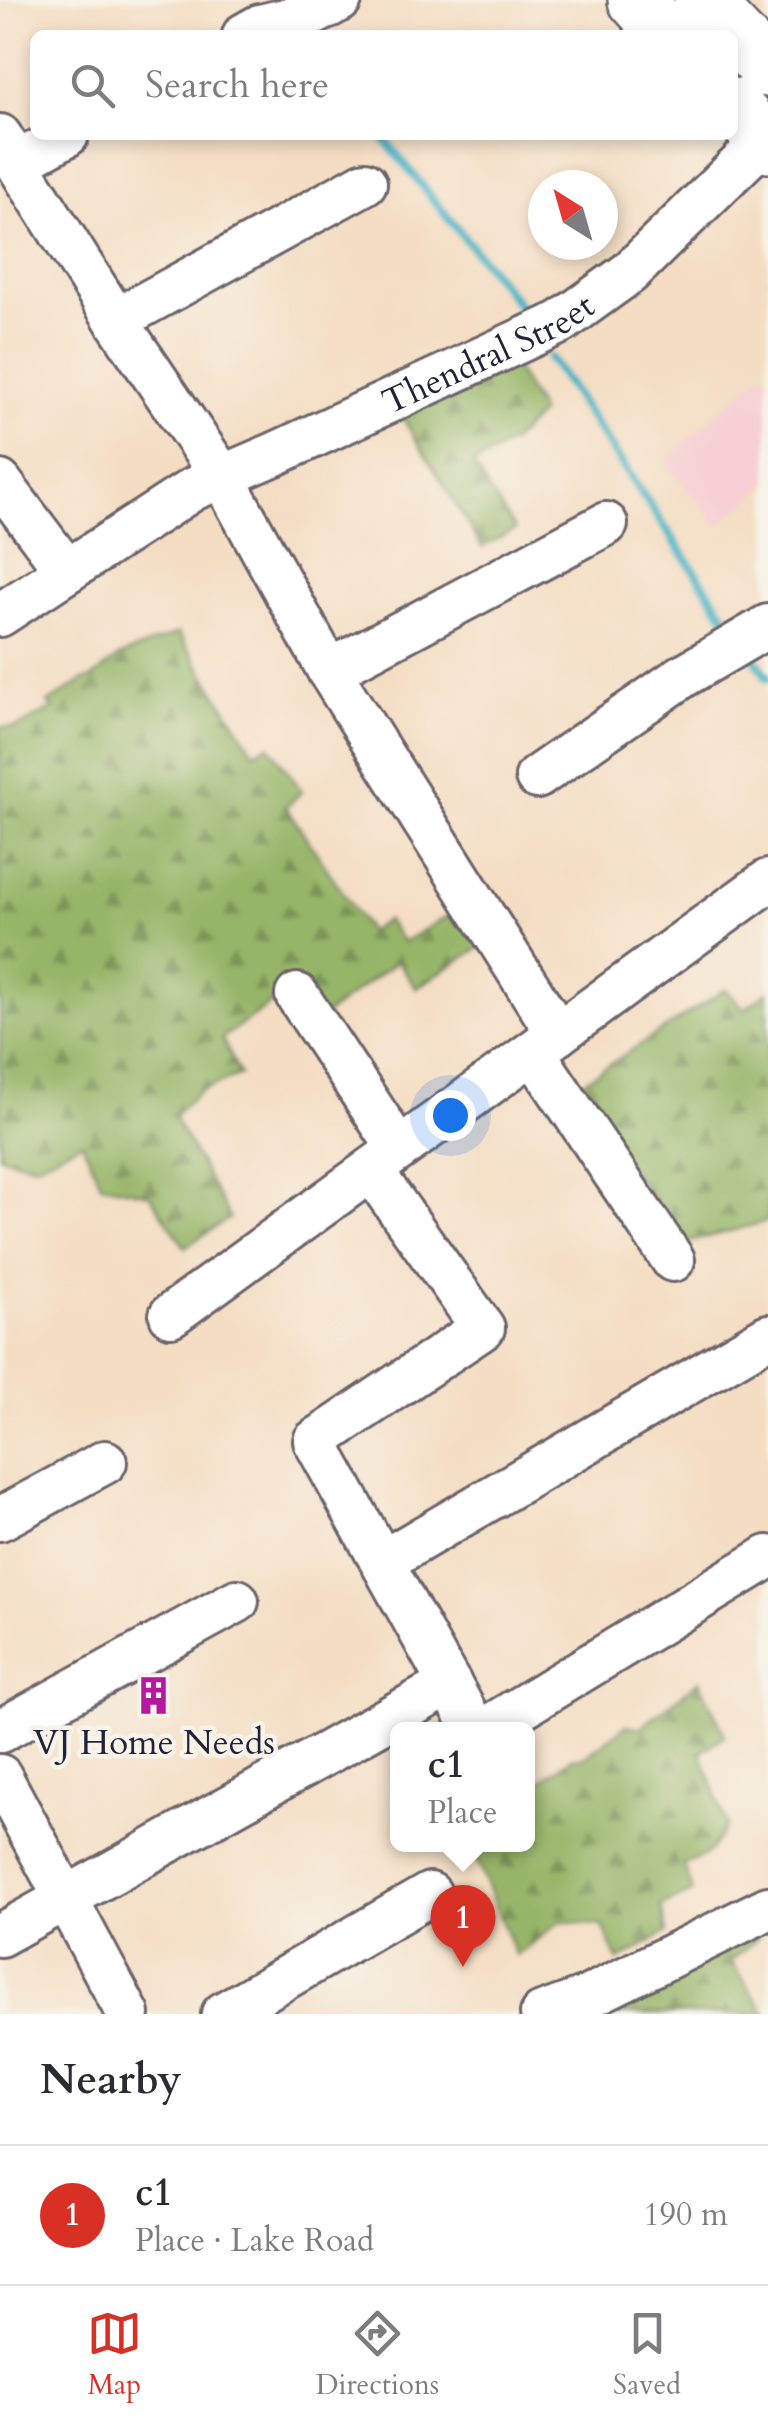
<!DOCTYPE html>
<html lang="en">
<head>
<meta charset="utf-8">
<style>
  :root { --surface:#fff; --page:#f2f2f3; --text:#2b2b33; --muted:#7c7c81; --line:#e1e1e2; --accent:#d93025 }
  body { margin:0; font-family:Cardo,serif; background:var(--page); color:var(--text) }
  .compass { position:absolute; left:528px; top:170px; width:90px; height:90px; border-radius:50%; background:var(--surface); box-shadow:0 5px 15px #0003; rotate:323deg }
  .you { position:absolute; left:450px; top:1115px; width:35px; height:35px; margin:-25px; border:8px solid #fff; border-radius:50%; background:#1a73e8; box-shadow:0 0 0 15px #1a73e833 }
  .badge { display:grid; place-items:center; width:65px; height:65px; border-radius:50%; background:var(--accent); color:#fff; font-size:32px; font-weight:700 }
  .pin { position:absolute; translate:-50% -82px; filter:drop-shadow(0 2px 5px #0008) }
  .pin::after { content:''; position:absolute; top:52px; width:35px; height:30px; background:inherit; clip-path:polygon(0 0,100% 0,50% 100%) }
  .popup { position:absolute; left:390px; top:1722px; width:145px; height:130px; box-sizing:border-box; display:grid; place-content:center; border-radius:15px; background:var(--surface); filter:drop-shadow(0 2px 8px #0005); font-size:32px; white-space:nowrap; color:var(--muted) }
  .popup b { font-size:38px; color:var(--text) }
  .popup::after { content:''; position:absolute; left:50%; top:100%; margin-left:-20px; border:20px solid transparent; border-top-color:var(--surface) }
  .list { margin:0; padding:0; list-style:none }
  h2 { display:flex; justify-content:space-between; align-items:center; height:130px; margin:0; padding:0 40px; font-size:42px }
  h2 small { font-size:32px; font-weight:400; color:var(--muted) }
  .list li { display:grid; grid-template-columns:65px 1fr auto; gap:30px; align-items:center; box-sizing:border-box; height:140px; padding:0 40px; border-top:2px solid var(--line) }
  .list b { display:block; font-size:38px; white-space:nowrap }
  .list p { margin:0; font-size:32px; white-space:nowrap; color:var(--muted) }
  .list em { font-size:32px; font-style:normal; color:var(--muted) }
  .icon { flex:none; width:55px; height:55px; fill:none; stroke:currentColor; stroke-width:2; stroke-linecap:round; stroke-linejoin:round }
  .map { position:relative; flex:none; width:768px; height:2014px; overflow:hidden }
  .search { position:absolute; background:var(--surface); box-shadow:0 5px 15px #0003; left:30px; right:30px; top:30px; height:110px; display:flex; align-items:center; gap:25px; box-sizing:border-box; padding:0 35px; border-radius:15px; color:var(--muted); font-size:38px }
  .sheet { height:270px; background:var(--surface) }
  nav { display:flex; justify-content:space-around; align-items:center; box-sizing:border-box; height:140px; border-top:2px solid var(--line); background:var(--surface); font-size:28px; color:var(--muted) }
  nav a { display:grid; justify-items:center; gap:5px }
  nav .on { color:var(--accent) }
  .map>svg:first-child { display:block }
</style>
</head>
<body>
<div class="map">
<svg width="768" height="2014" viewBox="0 0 768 2014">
  <defs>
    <pattern id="forest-firs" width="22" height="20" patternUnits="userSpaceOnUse" patternTransform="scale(2.5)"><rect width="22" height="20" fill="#96b568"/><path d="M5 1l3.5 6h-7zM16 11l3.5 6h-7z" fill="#7a9357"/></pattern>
  </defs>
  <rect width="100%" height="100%" fill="#f7f3e8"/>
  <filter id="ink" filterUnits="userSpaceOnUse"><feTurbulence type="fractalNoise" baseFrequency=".01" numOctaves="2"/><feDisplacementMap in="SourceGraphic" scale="20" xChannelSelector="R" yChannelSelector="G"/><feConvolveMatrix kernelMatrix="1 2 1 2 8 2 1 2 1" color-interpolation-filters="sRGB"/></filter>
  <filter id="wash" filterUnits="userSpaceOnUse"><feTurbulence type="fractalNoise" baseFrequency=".0048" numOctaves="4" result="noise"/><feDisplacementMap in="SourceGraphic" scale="40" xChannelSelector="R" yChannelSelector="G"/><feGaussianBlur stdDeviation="2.25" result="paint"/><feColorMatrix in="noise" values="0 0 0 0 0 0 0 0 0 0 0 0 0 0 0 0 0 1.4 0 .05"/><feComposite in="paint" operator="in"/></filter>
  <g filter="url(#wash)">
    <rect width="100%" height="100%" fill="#f4ddc2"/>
    <path fill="#f7cfd4" d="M763,373l5,2v108l-50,43 -54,-65z"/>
    <path fill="url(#forest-firs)" stroke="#5c6c52" stroke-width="2.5" d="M509,357l32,56 -29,29 -39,23 42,65 -33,17 -85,-138z
      M178,633l76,119 15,-7 33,46 -16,16 83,125 17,-12 17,22 67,-39 23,36 -77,49 -19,-27 -75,56 -25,-31 -75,52 18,37 -40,16 -25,23 1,7 54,97 -45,29 -36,-53 -48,-10 -19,-42 -47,23 -35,-9v-429l16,1 37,-20 -5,-5 34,-22 10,-3 28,-22z
      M726,989l18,20 24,-17v229l-82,22 -116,-153z
      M699,1680l26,55 -24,17 26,73 -18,28 -25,11 8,28 -31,14 6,26 -49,29 -15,-35 -42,-5 -45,35 -46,-111 58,-1v-56l13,-7 31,-23 12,-1 43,-32 14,3z
      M749,1924l9,14 -27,23 35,53h-192z"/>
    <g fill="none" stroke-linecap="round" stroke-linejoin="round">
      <path stroke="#47b2c5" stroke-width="9" d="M381,135l151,186
        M550,358l186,274
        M751,653l17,25"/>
    </g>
  </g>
  <g filter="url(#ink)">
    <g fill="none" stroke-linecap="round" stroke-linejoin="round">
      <defs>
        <g id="minor">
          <path d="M244,35l16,-9 55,-13 25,-13"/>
          <path d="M0,136l116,184 107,158 106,193 229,363"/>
          <path d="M17,163l50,-28"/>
          <path d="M116,320l249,-137"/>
          <path d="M0,482l67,89"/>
          <path id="s1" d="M0,615l193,-126 82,-35 286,-132 68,-49 135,-132"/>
          <path d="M329,671l277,-147"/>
          <path d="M537,777l146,-101 85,-50"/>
          <path d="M297,995l102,154"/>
          <path d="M533,1052l140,208"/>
          <path d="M371,1170l112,158 -168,113 160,289"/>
          <path d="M171,1315l597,-434"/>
          <path d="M0,1519l105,-57"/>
          <path d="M382,1562l386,-226"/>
          <path d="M484,1730l284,-173"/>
          <path d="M0,1731l237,-130"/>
          <path d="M0,1776l128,238"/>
          <path d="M0,1935l450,-251"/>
          <path d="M223,2014l207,-120"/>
          <path d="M542,2014l44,-16 182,-90"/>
        </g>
        <path id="highway" d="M636,0l32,35
          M702,0l66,69
          M733,106l35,39"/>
      </defs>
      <use href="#minor" stroke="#6c636a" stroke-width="48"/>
      <use href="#highway" stroke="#6c636a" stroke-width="60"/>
      <use href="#minor" stroke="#fff" stroke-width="42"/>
      <use href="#highway" stroke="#fff" stroke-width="55"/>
    </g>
  </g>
  <defs>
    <symbol id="building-bare" viewBox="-9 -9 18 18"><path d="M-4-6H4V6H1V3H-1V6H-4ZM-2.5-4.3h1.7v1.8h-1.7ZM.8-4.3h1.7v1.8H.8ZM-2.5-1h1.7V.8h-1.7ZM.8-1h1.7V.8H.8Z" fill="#b5179e" stroke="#f7f3e8" stroke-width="2.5" paint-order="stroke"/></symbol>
  </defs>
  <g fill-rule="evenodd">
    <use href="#building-bare" x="126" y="1668" width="55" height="55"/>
  </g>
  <g text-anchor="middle" stroke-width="9" stroke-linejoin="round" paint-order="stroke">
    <g font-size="35" fill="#22223b" stroke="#f7f3e8">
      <text dy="12" stroke="none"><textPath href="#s1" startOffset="555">Thendral Street</textPath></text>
    </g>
    <g font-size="35" fill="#22223b" stroke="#f7f3e8">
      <text x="154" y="1754">VJ Home Needs</text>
    </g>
  </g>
</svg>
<svg class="compass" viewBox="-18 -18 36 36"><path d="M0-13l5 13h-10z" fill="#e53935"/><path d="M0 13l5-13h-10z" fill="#7c7c81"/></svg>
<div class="you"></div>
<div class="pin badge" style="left:463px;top:1967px">1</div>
<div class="popup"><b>c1</b>Place</div>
<div class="search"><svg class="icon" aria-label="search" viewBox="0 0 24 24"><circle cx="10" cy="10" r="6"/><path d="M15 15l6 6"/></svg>Search here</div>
</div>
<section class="sheet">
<h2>Nearby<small></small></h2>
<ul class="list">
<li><span class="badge">1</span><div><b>c1</b><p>Place · Lake Road</p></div><em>190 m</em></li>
</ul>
</section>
<nav>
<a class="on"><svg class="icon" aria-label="map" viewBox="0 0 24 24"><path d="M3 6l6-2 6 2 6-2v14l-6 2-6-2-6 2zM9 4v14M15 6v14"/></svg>Map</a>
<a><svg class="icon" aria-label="directions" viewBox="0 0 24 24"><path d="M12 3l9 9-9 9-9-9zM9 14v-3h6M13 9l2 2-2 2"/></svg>Directions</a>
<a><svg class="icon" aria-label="saved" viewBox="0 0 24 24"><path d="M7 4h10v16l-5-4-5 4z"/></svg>Saved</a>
</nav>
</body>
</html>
